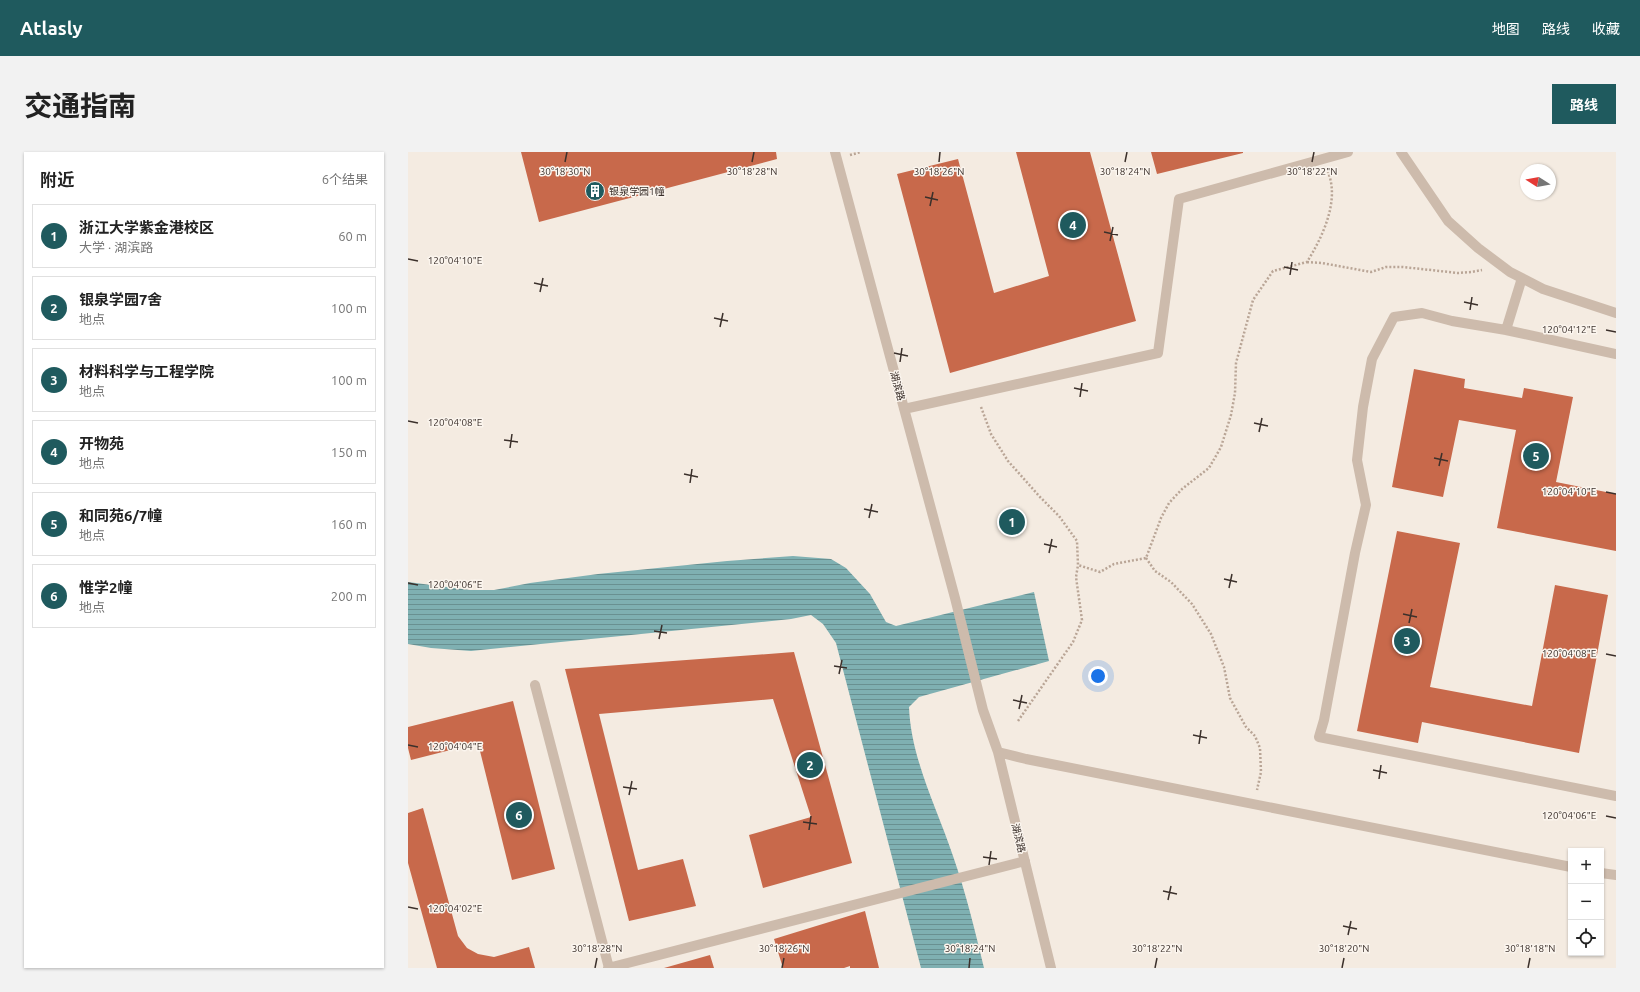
<!DOCTYPE html>
<html lang="zh">
<head>
<meta charset="utf-8">
<style>
  :root { --surface:#fff; --page:#f2f2f2; --text:#222; --muted:#767676; --line:#e0e0e0; --accent:#1f5a5e }
  body { margin:0; font-family:Ubuntu,"Noto Sans SC",sans-serif; background:var(--page); color:var(--text) }
  .controls { position:absolute; right:12px; bottom:12px; display:grid; overflow:hidden; border-radius:0px; box-shadow:0 1px 3px #0004 }
  .controls button { width:36px; height:36px; display:grid; place-items:center; padding:0; border:0; border-bottom:1px solid var(--line); background:var(--surface); color:var(--text); font:20px sans-serif }
  .compass { position:absolute; left:1112px; top:12px; width:36px; height:36px; border-radius:50%; background:var(--surface); box-shadow:0 1px 3px #0004; rotate:281deg }
  .you { position:absolute; left:690px; top:524px; width:14px; height:14px; margin:-10px; border:3px solid #fff; border-radius:50%; background:#1a73e8; box-shadow:0 0 0 6px #1a73e833 }
  .badge { display:grid; place-items:center; width:26px; height:26px; border-radius:50%; background:var(--accent); color:#fff; font-size:13px; font-weight:700 }
  .pin { position:absolute; translate:-50% -50%; border:2px solid #fff; box-shadow:0 1px 4px #0006 }
  .list { margin:0; padding:0; list-style:none }
  h2 { display:flex; justify-content:space-between; align-items:center; height:52px; margin:0; padding:0 16px; font-size:17px }
  h2 small { font-size:13px; font-weight:400; color:var(--muted) }
  .list li { display:grid; grid-template-columns:26px 1fr auto; gap:12px; align-items:center; box-sizing:border-box; height:64px; margin:0 8px 8px; padding:0 8px; border:1px solid var(--line); border-radius:0px }
  .list b { display:block; font-size:15px; white-space:nowrap }
  .list p { margin:0; font-size:13px; white-space:nowrap; color:var(--muted) }
  .list em { font-size:13px; font-style:normal; color:var(--muted) }
  .icon { flex:none; width:22px; height:22px; fill:none; stroke:currentColor; stroke-width:2; stroke-linecap:round; stroke-linejoin:round }
  .map { position:relative; flex:none; width:1208px; height:816px; overflow:hidden; border-radius:0px }
  header { display:flex; align-items:center; gap:24px; box-sizing:border-box; height:56px; padding:0 20px; background:var(--accent); color:#fff }
  header strong { font-size:19px }
  nav { display:flex; gap:22px; margin-inline-start:auto; font-size:14px }
  .intro { display:flex; align-items:center; justify-content:space-between; box-sizing:border-box; height:96px; padding:0 24px }
  h1 { margin:0; font-size:28px }
  .button { padding:10px 18px; border-radius:0px; background:var(--accent); color:#fff; font-size:14px; font-weight:700 }
  main { display:flex; gap:24px; padding:0 24px }
  aside { flex:1; background:var(--surface); border-radius:0px; box-shadow:0 1px 3px #0004 }
  .map>svg:first-child { display:block }
</style>
</head>
<body>
<header>
<strong>Atlasly</strong>
<nav><a>地图</a><a>路线</a><a>收藏</a></nav>
</header>
<div class="intro"><h1>交通指南</h1><a class="button">路线</a></div>
<main>
<aside>
<h2>附近<small>6个结果</small></h2>
<ul class="list">
<li><span class="badge">1</span><div><b>浙江大学紫金港校区</b><p>大学 · 湖滨路</p></div><em>60 m</em></li>
<li><span class="badge">2</span><div><b>银泉学园7舍</b><p>地点</p></div><em>100 m</em></li>
<li><span class="badge">3</span><div><b>材料科学与工程学院</b><p>地点</p></div><em>100 m</em></li>
<li><span class="badge">4</span><div><b>开物苑</b><p>地点</p></div><em>150 m</em></li>
<li><span class="badge">5</span><div><b>和同苑6/7幢</b><p>地点</p></div><em>160 m</em></li>
<li><span class="badge">6</span><div><b>惟学2幢</b><p>地点</p></div><em>200 m</em></li>
</ul>
</aside>
<div class="map">
<svg width="1208" height="816" viewBox="0 0 1208 816">
  <defs>
    <pattern id="water-rules" width="6" height="5" patternUnits="userSpaceOnUse"><rect width="6" height="5" fill="#7fb0b2"/><path d="M0 2.5h6" fill="none" stroke="#699091"/></pattern>
  </defs>
  <rect width="100%" height="100%" fill="#f4ebe1"/>
  <path fill="url(#water-rules)" d="M385,404l38,3 15,9 24,26 16,28 10,4 138,-34 15,69 -130,36 -10,10c2,52 28,101 44,149 13,37 22,75 31,112h-63l-85,-325 -13,-19 -12,-9 -20,4 -320,32 -40,-3 -23,-4v-62l62,8h24l36,-7 68,-9 129,-13z"/>
  <path fill="#c8694b" d="M113,0h255l1,7 -238,63z
    M608,0h74l46,169 -186,52 -53,-199 61,-15 36,134 55,-17z
    M743,0h92v1l-86,21z
    M1006,217l51,10 -1,9 58,10 2,-10 49,9 -17,85 60,12v57l-119,-23 19,-98 -57,-10 -16,77 -51,-10z
    M989,379l63,12 -30,144 102,19 23,-121 53,10 -29,158 -157,-31 -4,21 -61,-12z
    M386,500l58,211 -89,25 -14,-53 62,-18 -38,-118 -174,15 39,156 45,-11 13,47 -67,15 -64,-252z
    M105,549l42,168 -43,11 -34,-137 -67,17 -3,-12v-21z
    M15,656l35,128 9,12 11,6 16,3 35,-10 6,21h-98l-29,-105v-50z
    M457,759l14,57h-29v-2l-6,2h-61l-9,-29z
    M302,803l4,13h-50z"/>
  <g fill="none" stroke-linecap="round" stroke-linejoin="round">
    <path stroke="#b9a596" stroke-width="2.5" stroke-dasharray="2 2" stroke-linecap="butt" d="M442,3l11,-3
      M899,110l15,1 49,9 15,-5h17l55,6 13,-1 11,-2
      M573,255l10,27 17,27 32,36 19,19 18,25 1,24 22,7 14,-8 32,-6 15,-40 8,-15 13,-14 27,-21 12,-21 10,-32 4,-22 1,-30 17,-63 20,-29 34,-9c15,-24 33,-61 21,-90
      M738,406l9,13 16,11 21,22 19,30 13,33 6,31 16,29 9,9 5,12 1,24 -4,18
      M610,569l55,-79 9,-22 -6,-43 2,-12"/>
    <path stroke="#cdbbac" stroke-width="10" d="M427,0l120,446 28,112 15,42 53,216
      M993,0l47,69 30,27 32,24 33,17 73,24
      M1114,126l-16,52 -54,-9 -30,-8 -28,4 -22,42 -9,48 -6,53 9,45 -11,48 -31,167 -5,17 297,59
      M1098,178l110,24
      M496,257l254,-56 21,-154 169,-47
      M127,533l74,283
      M590,600l28,7 545,108
      M1193,721l15,2
      M200,816l417,-107"/>
  </g>
  <path fill="none" stroke="#3b302b" stroke-width="1.5" d="M157,10l2,-10M344,10l2,-10M531,10l1,-10M717,10l2,-10M904,10l2,-10M517,45l13,3M522,54l3,-14M696,80l14,3M702,89l3,-14M0,107l10,2M876,115l14,3M882,123l2,-13M126,131l14,3M132,140l3,-14M1056,150l14,3M1062,158l2,-13M306,166l14,3M312,175l3,-14M1198,178l10,2M486,201l14,3M492,210l2,-14M666,236l14,3M672,245l2,-14M0,269l10,2M846,271l14,3M851,280l3,-14M96,288l14,2M102,296l2,-14M1026,306l14,3M1031,314l3,-13M276,322l14,3M282,331l2,-14M1198,340l10,2M456,357l14,3M461,366l3,-14M636,392l13,3M641,401l3,-14M816,427l13,3M0,431l10,2M821,436l3,-14M995,462l14,3M1001,471l3,-14M246,479l13,2M251,487l3,-14M1198,502l10,2M426,514l13,2M431,522l3,-14M605,548l14,3M611,557l3,-14M785,583l14,3M791,592l2,-14M0,593l10,2M965,618l14,3M971,627l2,-14M215,635l14,2M221,643l3,-14M1198,664l10,2M395,670l14,2M401,678l2,-14M575,705l14,2M581,713l2,-14M755,739l14,3M760,748l3,-14M0,755l10,2M935,774l14,3M940,783l3,-14M187,816l2,-10M374,816l2,-10M561,816l1,-10M747,816l2,-10M934,816l2,-10M1120,816l2,-10"/>
  <defs>
    <symbol id="building-disc" viewBox="-11 -11 22 22"><circle r="9.5" fill="#1f5a5e" stroke="#fbf5ee"/><path d="M-4-6H4V6H1V3H-1V6H-4ZM-2.5-4.3h1.7v1.8h-1.7ZM.8-4.3h1.7v1.8H.8ZM-2.5-1h1.7V.8h-1.7ZM.8-1h1.7V.8H.8Z" fill="#fff"/></symbol>
  </defs>
  <g fill-rule="evenodd">
    <use href="#building-disc" x="176" y="28" width="22" height="22"/>
  </g>
  <g text-anchor="middle" stroke-width="3" stroke-linejoin="round" paint-order="stroke">
    <g font-size="10" fill="#3b302b" stroke="#fbf5ee" text-anchor="start">
      <text x="201" y="43">银泉学园1幢</text>
    </g>
    <g font-size="10" fill="#3b302b" stroke="#fbf5ee">
      <text transform="translate(490 234) rotate(75)" y="4">湖滨路</text>
      <text transform="translate(611 686) rotate(76)" y="4">湖滨路</text>
    </g>
  </g>
  <g font-size="10" text-anchor="middle" fill="#3b302b" stroke="#fbf5ee" stroke-width="3" stroke-linejoin="round" paint-order="stroke">
    <text x="157" y="23">30°18'30"N</text>
    <text x="344" y="23">30°18'28"N</text>
    <text x="531" y="23">30°18'26"N</text>
    <text x="717" y="23">30°18'24"N</text>
    <text x="904" y="23">30°18'22"N</text>
    <text x="47" y="112">120°04'10"E</text>
    <text x="1161" y="181">120°04'12"E</text>
    <text x="47" y="274">120°04'08"E</text>
    <text x="1161" y="343">120°04'10"E</text>
    <text x="47" y="436">120°04'06"E</text>
    <text x="1161" y="505">120°04'08"E</text>
    <text x="47" y="598">120°04'04"E</text>
    <text x="1161" y="667">120°04'06"E</text>
    <text x="47" y="760">120°04'02"E</text>
    <text x="189" y="800">30°18'28"N</text>
    <text x="376" y="800">30°18'26"N</text>
    <text x="562" y="800">30°18'24"N</text>
    <text x="749" y="800">30°18'22"N</text>
    <text x="936" y="800">30°18'20"N</text>
    <text x="1122" y="800">30°18'18"N</text>
  </g>
</svg>
<div class="controls">
<button>+</button>
<button>−</button>
<button><svg class="icon" aria-label="locate" viewBox="0 0 24 24"><circle cx="12" cy="12" r="6"/><path d="M12 2v4M12 18v4M2 12h4M18 12h4"/></svg></button>
</div>
<svg class="compass" viewBox="-18 -18 36 36"><path d="M0-13l5 13h-10z" fill="#e53935"/><path d="M0 13l5-13h-10z" fill="#767676"/></svg>
<div class="you"></div>
<div class="pin badge" style="left:604px;top:370px">1</div>
<div class="pin badge" style="left:402px;top:613px">2</div>
<div class="pin badge" style="left:999px;top:489px">3</div>
<div class="pin badge" style="left:665px;top:73px">4</div>
<div class="pin badge" style="left:1128px;top:304px">5</div>
<div class="pin badge" style="left:111px;top:663px">6</div>
</div>
</main>
</body>
</html>
